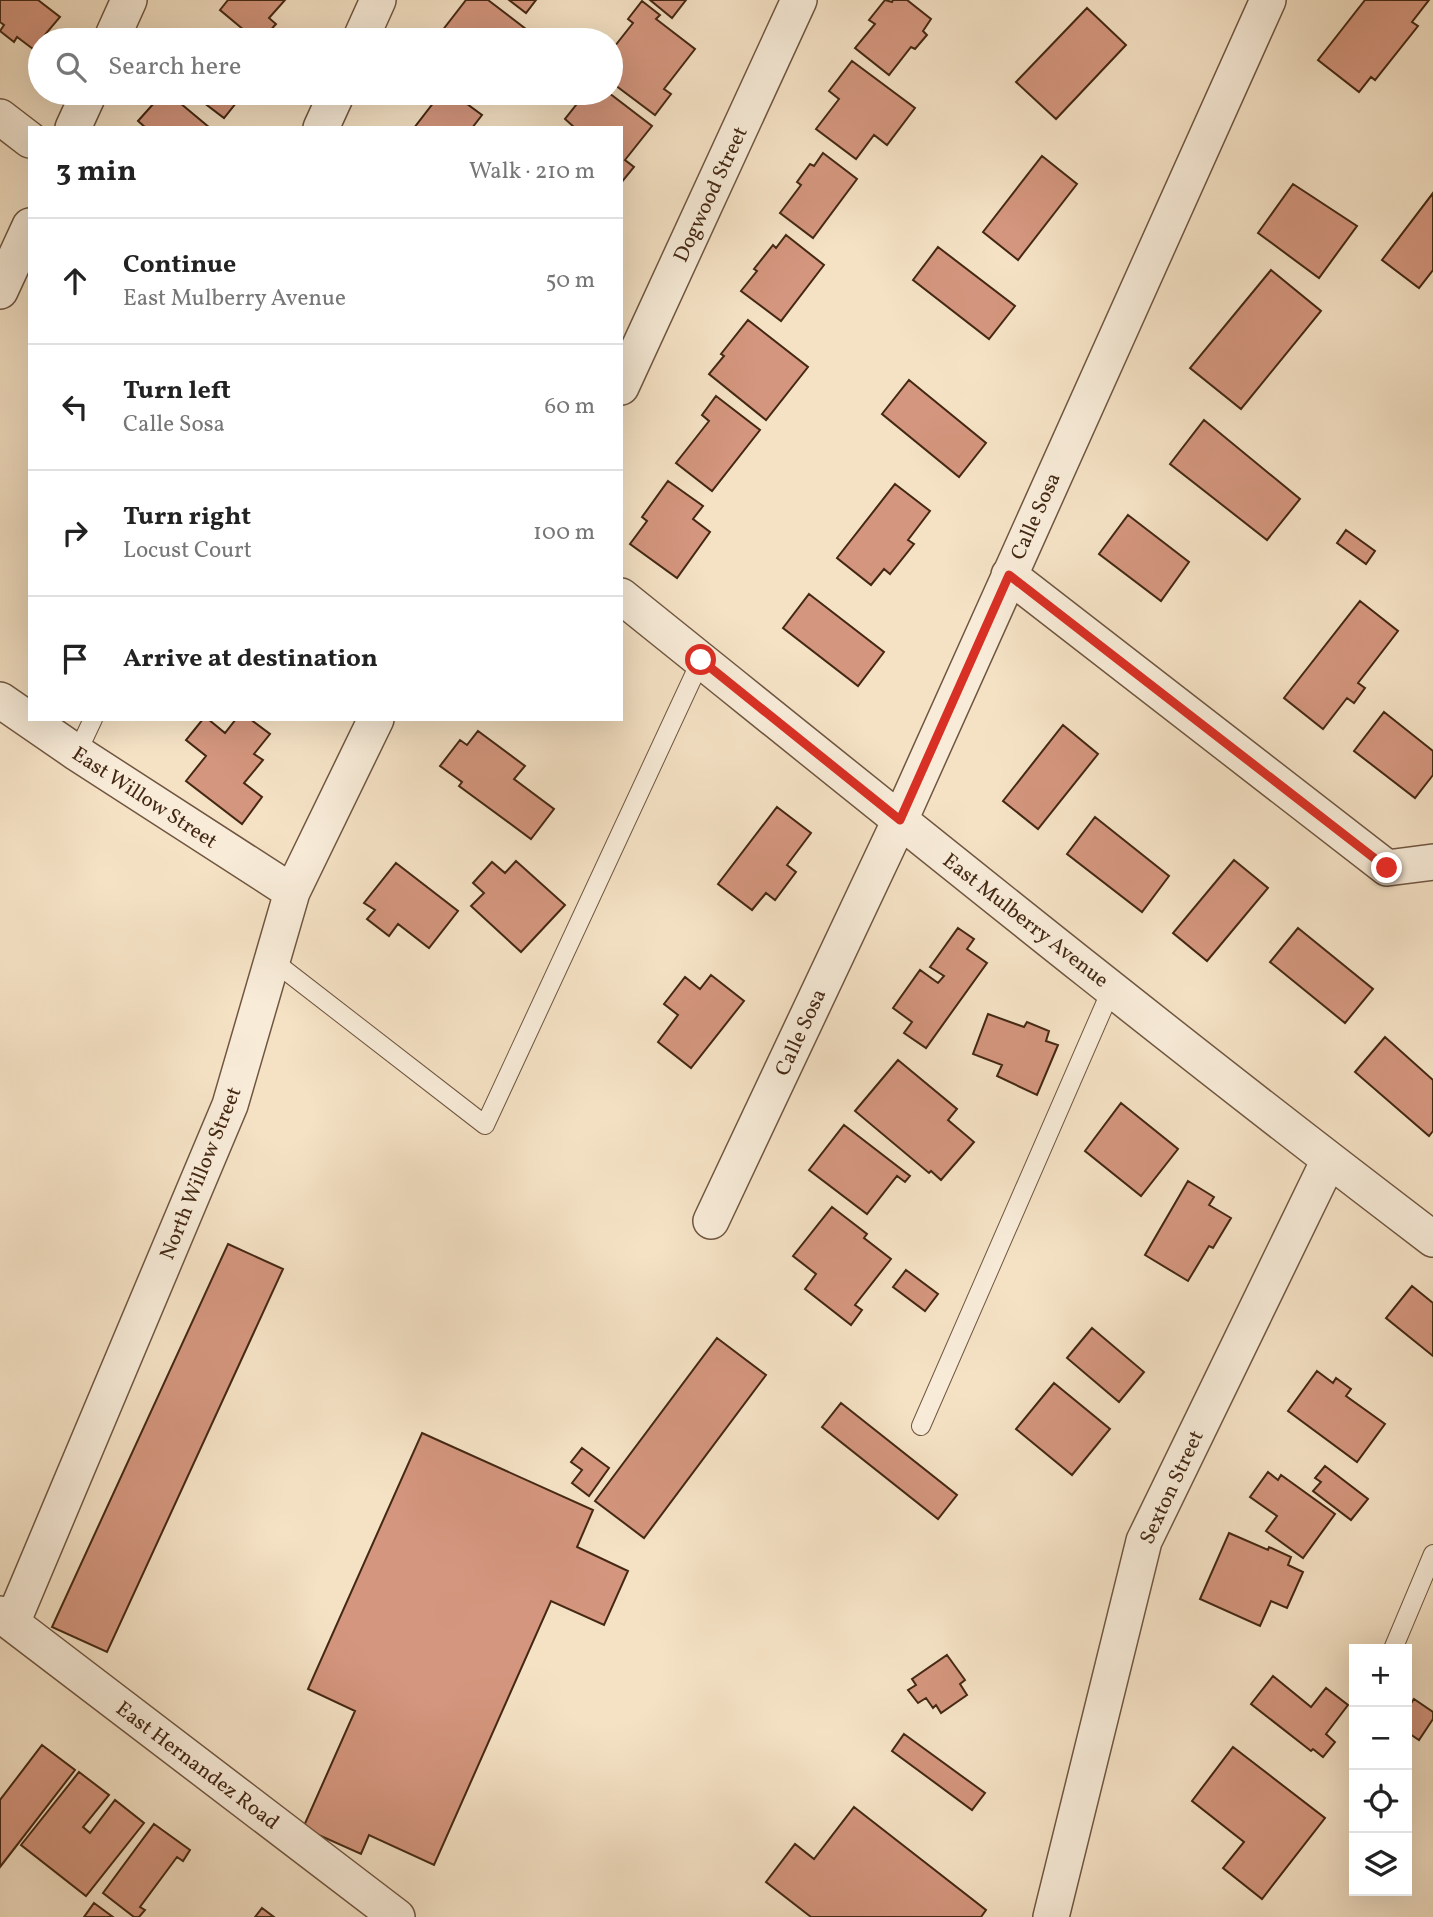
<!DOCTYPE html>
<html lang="en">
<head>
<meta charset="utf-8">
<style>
  :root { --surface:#fff; --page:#f6f6f6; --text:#222; --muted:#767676; --line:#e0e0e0 }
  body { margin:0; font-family:Vollkorn,serif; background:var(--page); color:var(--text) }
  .controls { position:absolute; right:21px; bottom:21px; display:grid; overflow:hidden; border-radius:0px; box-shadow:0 7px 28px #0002 }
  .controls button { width:63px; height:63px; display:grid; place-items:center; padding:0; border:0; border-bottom:2px solid var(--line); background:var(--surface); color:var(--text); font:35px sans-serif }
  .stop { position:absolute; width:21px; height:21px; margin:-16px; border:5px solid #d93025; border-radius:50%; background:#fff }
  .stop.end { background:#d93025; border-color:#fff; box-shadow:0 2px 7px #0008 }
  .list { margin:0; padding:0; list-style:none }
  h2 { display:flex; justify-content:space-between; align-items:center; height:91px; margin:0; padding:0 28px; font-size:30px }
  h2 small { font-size:23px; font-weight:400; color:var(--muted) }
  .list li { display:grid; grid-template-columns:46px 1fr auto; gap:21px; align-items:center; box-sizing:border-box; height:126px; padding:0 28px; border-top:2px solid var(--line) }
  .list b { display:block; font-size:26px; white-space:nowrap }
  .list p { margin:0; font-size:23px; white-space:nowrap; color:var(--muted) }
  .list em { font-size:23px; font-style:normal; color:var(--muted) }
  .icon { flex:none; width:38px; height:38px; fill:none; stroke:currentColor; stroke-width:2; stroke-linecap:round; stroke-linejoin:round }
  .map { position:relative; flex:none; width:1433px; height:1917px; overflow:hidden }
  .search { position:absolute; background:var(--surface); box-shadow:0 7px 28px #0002; left:28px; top:28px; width:595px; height:77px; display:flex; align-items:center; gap:18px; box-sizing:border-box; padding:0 24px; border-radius:38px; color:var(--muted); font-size:26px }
  .panel { position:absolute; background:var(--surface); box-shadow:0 7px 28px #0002; left:28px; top:126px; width:595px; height:595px; border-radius:0px }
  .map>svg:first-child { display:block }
</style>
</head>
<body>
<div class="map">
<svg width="1433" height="1917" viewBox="0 0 1433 1917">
  <rect width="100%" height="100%" fill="#f5e2c5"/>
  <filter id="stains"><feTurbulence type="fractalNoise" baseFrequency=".00286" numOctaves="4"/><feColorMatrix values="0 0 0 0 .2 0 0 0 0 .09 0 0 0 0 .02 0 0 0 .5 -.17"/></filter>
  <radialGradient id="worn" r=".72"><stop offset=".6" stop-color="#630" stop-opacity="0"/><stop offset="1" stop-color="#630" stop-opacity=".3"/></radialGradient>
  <path fill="#d4967e" stroke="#442813" stroke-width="2" d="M0,0h38l22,17 -27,32 -16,-12 -3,5 -14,-11 4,-6 -4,-3z
    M228,0h57l-16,18 7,6 -14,16h-6l-36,-30z
    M466,0h22l47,36 -3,4h-97z
    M509,0h27l-10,13z
    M650,0h36l-14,18z
    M885,0l7,2 1,-2h14l24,19 -8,12 4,4 -12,14 -4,-2 -22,28 -34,-27 20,-24 -6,-4z
    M1365,0h64l-17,22 6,4 -43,54 -4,-3 -12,15 -41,-32z
    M642,1l18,14 -4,4 39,30 -31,40 7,5 -16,21 -44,-33v-31l22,-28 -5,-4z
    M1087,8l39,37 -70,74 -40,-37z
    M852,61l63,47 -28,37 -13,-10 -18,24 -40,-30 23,-30 -10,-8z
    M163,93l9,8 2,-3 36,30h-64l-8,-7z
    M191,93h53l-20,25z
    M441,93h11l30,22 -10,13h-58z
    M601,93h8l43,33 -27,34 9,7 -13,16v-55h-46l-10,-9 19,-24 10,7z
    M823,153l34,26 -44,59 -33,-25 21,-28 -4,-3 13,-18 4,2z
    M1042,156l35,28 -59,76 -35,-28z
    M1293,184l64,42 -38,52 -61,-45z
    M1433,193v77l-14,18 -37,-28z
    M786,235l38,30 -43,56 -40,-30 16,-20 -3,-2 19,-24 3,3z
    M938,247l77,59 -26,33 -76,-59z
    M1271,270l50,41 -80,98 -51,-41z
    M748,320l60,47 -42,53 -57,-46 15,-18 -3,-2z
    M909,380l77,63 -27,34 -77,-63z
    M716,396l44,34 -48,61 -36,-28 33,-42 -7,-6z
    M1204,420l96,79 -33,41 -97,-76z
    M668,481l35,25 -10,13 17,13 -33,46 -47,-34 17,-23 -5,-4z
    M895,484l35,27 -22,29 6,4 -24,30 -6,-5 -13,16 -34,-27z
    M1128,515l61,47 -28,39 -62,-47z
    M1346,530l29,21 -9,13 -29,-21z
    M809,594l75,58 -26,34 -75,-58z
    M1360,601l38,30 -40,52 7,5 -11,15 -7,-5 -24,31 -39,-31z
    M1384,712l49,39v24l-18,23 -61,-47z
    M203,719h5l17,14 11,-14h14l20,15 -16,20 9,6 -19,23 18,14 -20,27 -56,-43 20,-25 -20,-16z
    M1063,725l35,29 -60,75 -35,-28z
    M478,731l47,35 -11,13 40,30 -23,30 -72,-53 3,-4 -22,-16 20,-26 7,5z
    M777,807l34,26 -24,32 9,7 -21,28 -9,-7 -14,17 -34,-26z
    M1095,817l74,59 -27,36 -75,-58z
    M1234,860l34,28 -61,73 -34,-28z
    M516,861l49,44 -44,47 -50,-46 13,-13 -11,-10 19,-21 13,11z
    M396,863l62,48 -29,37 -31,-24 -9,12 -22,-17 8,-9 -11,-7z
    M958,928l16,11 -7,10 20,14 -61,85 -22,-15 8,-11 -19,-14 27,-38 18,13 6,-7 -14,-9z
    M1298,928l75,61 -28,34 -75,-61z
    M711,975l33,26 -53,67 -33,-26 20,-27 -14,-11 21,-27 15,12z
    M988,1014l36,13 3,-5 22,9 -3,10 12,4 -21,50 -40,-19 5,-11 -29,-11z
    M1385,1037l48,43v51l-4,5 -74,-64z
    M898,1060l59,49 -9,11 26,22 -33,38 -10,-9 -2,2 -74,-62z
    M1121,1103l57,46 -37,47 -56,-45z
    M844,1125l66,51 -5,6 -8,-6 -30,38 -58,-44z
    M1188,1181l26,16 -5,8 22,13 -18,30 -4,-2 -21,35 -43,-26z
    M832,1207l35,27 -3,4 27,21 -36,46 7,5 -11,15 -46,-36 11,-15 -23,-18z
    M228,1244l55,25 -176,383 -55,-25z
    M906,1270l32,24 -13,17 -32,-24z
    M1412,1286l21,17v53l-47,-38z
    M1092,1328l52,44 -25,30 -52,-44z
    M717,1338l49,37 -122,163 -49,-37z
    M1317,1371l16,12 3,-5 15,11 -5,7 39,28 -28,38 -69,-51z
    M1054,1383l56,46 -38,46 -56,-46z
    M841,1403l116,92 -19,24 -116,-92z
    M422,1433l171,77 -16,37 51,24 -24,54 -53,-24 -117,264 -65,-30 -8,19 -58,-26 52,-117 -47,-22z
    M582,1448l27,20 -20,28 -17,-13 10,-13 -11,-8z
    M1325,1466l43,33 -17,21 -38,-29 8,-9 -6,-4z
    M1268,1472l10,8 3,-5 54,39 -32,44 -37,-27 11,-15 -27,-19z
    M1229,1533l39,17 1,-3 22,10 -3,8 15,7 -16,36 -16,-7 -11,25 -60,-27z
    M947,1655l18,25 -5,4 7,11 -26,18 -5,-8 -3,3 -7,-10 -8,5 -10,-13 8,-5 -4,-6z
    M1273,1676l38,31 15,-19 22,17 -22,29 9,8 -12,15 -10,-8 -2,2 -60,-47z
    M1414,1699l19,13v7l-14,21 -12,-8v-23z
    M904,1734l81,59 -13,17 -80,-59z
    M42,1745l33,25 -75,97v-67z
    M1233,1747l92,71 -63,81 -39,-31 21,-26 -52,-41z
    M79,1772l30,23 -26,32 7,6 25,-33 29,23 -58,73 -65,-51z
    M854,1807l132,103 -5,7h-170l-45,-35 29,-38 19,15z
    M154,1824l36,26 -7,11 -6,-4 -37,50 5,3 -6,7h-5l-31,-24z
    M94,1903l19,14h-29z
    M262,1908l12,9h-19z"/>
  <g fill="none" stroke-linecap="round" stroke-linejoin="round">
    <defs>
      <path id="service" d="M77,753l16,-34
        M272,960l213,165 216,-465
        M921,1426l191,-438
        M1393,1649l40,-95"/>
      <path id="minor" d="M111,40l18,-40
        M360,40l18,-40
        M0,117l30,23
        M73,128l16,-35
        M321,128l16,-35
        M0,291l30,-65
        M621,387l178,-387
        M1009,575l378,293 46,-6
        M621,596c269,216 537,434 812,643
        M0,700l77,53 215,139
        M711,1221l189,-401 368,-820
        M0,1614l397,303
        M12,1623l218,-518 62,-213 84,-173
        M1051,1917l93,-376 185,-381"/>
    </defs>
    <use href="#service" stroke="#705640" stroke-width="20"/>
    <use href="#minor" stroke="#705640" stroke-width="38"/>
    <use href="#service" stroke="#f8ecd9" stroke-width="18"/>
    <use href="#minor" stroke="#f8ecd9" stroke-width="35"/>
  </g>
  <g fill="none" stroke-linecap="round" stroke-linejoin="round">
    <path stroke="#d93025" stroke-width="9" d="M701,660l199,160 109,-245 378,293"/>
  </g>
  <g text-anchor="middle" stroke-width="7" stroke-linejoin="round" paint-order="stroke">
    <g font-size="21" fill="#442813" stroke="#f8ecd9">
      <text transform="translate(710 194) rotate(-65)" y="7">Dogwood Street</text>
      <text transform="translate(1035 516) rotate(-66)" y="7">Calle Sosa</text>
      <text transform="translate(145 797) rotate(33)" y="7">East Willow Street</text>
      <text transform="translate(1026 920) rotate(38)" y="7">East Mulberry Avenue</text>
      <text transform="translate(800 1032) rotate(-65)" y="7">Calle Sosa</text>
      <text transform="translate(200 1173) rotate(-68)" y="7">North Willow Street</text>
      <text transform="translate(1171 1487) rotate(-65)" y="7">Sexton Street</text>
      <text transform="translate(198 1765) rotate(37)" y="7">East Hernandez Road</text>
    </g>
  </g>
  <rect width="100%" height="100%" filter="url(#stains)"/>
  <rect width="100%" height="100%" fill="url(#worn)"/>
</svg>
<div class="controls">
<button>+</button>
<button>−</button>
<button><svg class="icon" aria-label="locate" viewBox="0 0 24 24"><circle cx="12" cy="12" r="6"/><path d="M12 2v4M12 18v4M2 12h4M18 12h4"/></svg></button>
<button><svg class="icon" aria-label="layers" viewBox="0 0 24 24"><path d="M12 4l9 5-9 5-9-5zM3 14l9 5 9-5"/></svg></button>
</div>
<div class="stop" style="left:701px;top:660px"></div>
<div class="stop end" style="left:1387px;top:868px"></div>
<div class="search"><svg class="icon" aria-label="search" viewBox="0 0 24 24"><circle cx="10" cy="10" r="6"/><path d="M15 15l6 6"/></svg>Search here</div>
<section class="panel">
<h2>3 min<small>Walk · 210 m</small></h2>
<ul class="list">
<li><svg class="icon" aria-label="ahead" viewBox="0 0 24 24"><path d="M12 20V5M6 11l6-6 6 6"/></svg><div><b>Continue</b><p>East Mulberry Avenue</p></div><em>50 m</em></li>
<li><svg class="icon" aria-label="left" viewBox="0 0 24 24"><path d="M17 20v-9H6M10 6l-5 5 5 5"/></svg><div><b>Turn left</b><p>Calle Sosa</p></div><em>60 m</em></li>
<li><svg class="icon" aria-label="right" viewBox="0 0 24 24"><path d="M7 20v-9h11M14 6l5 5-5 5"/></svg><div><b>Turn right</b><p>Locust Court</p></div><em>100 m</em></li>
<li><svg class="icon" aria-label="arrive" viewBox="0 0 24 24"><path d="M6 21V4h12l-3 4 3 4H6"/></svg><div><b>Arrive at destination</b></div></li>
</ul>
</section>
</div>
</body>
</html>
